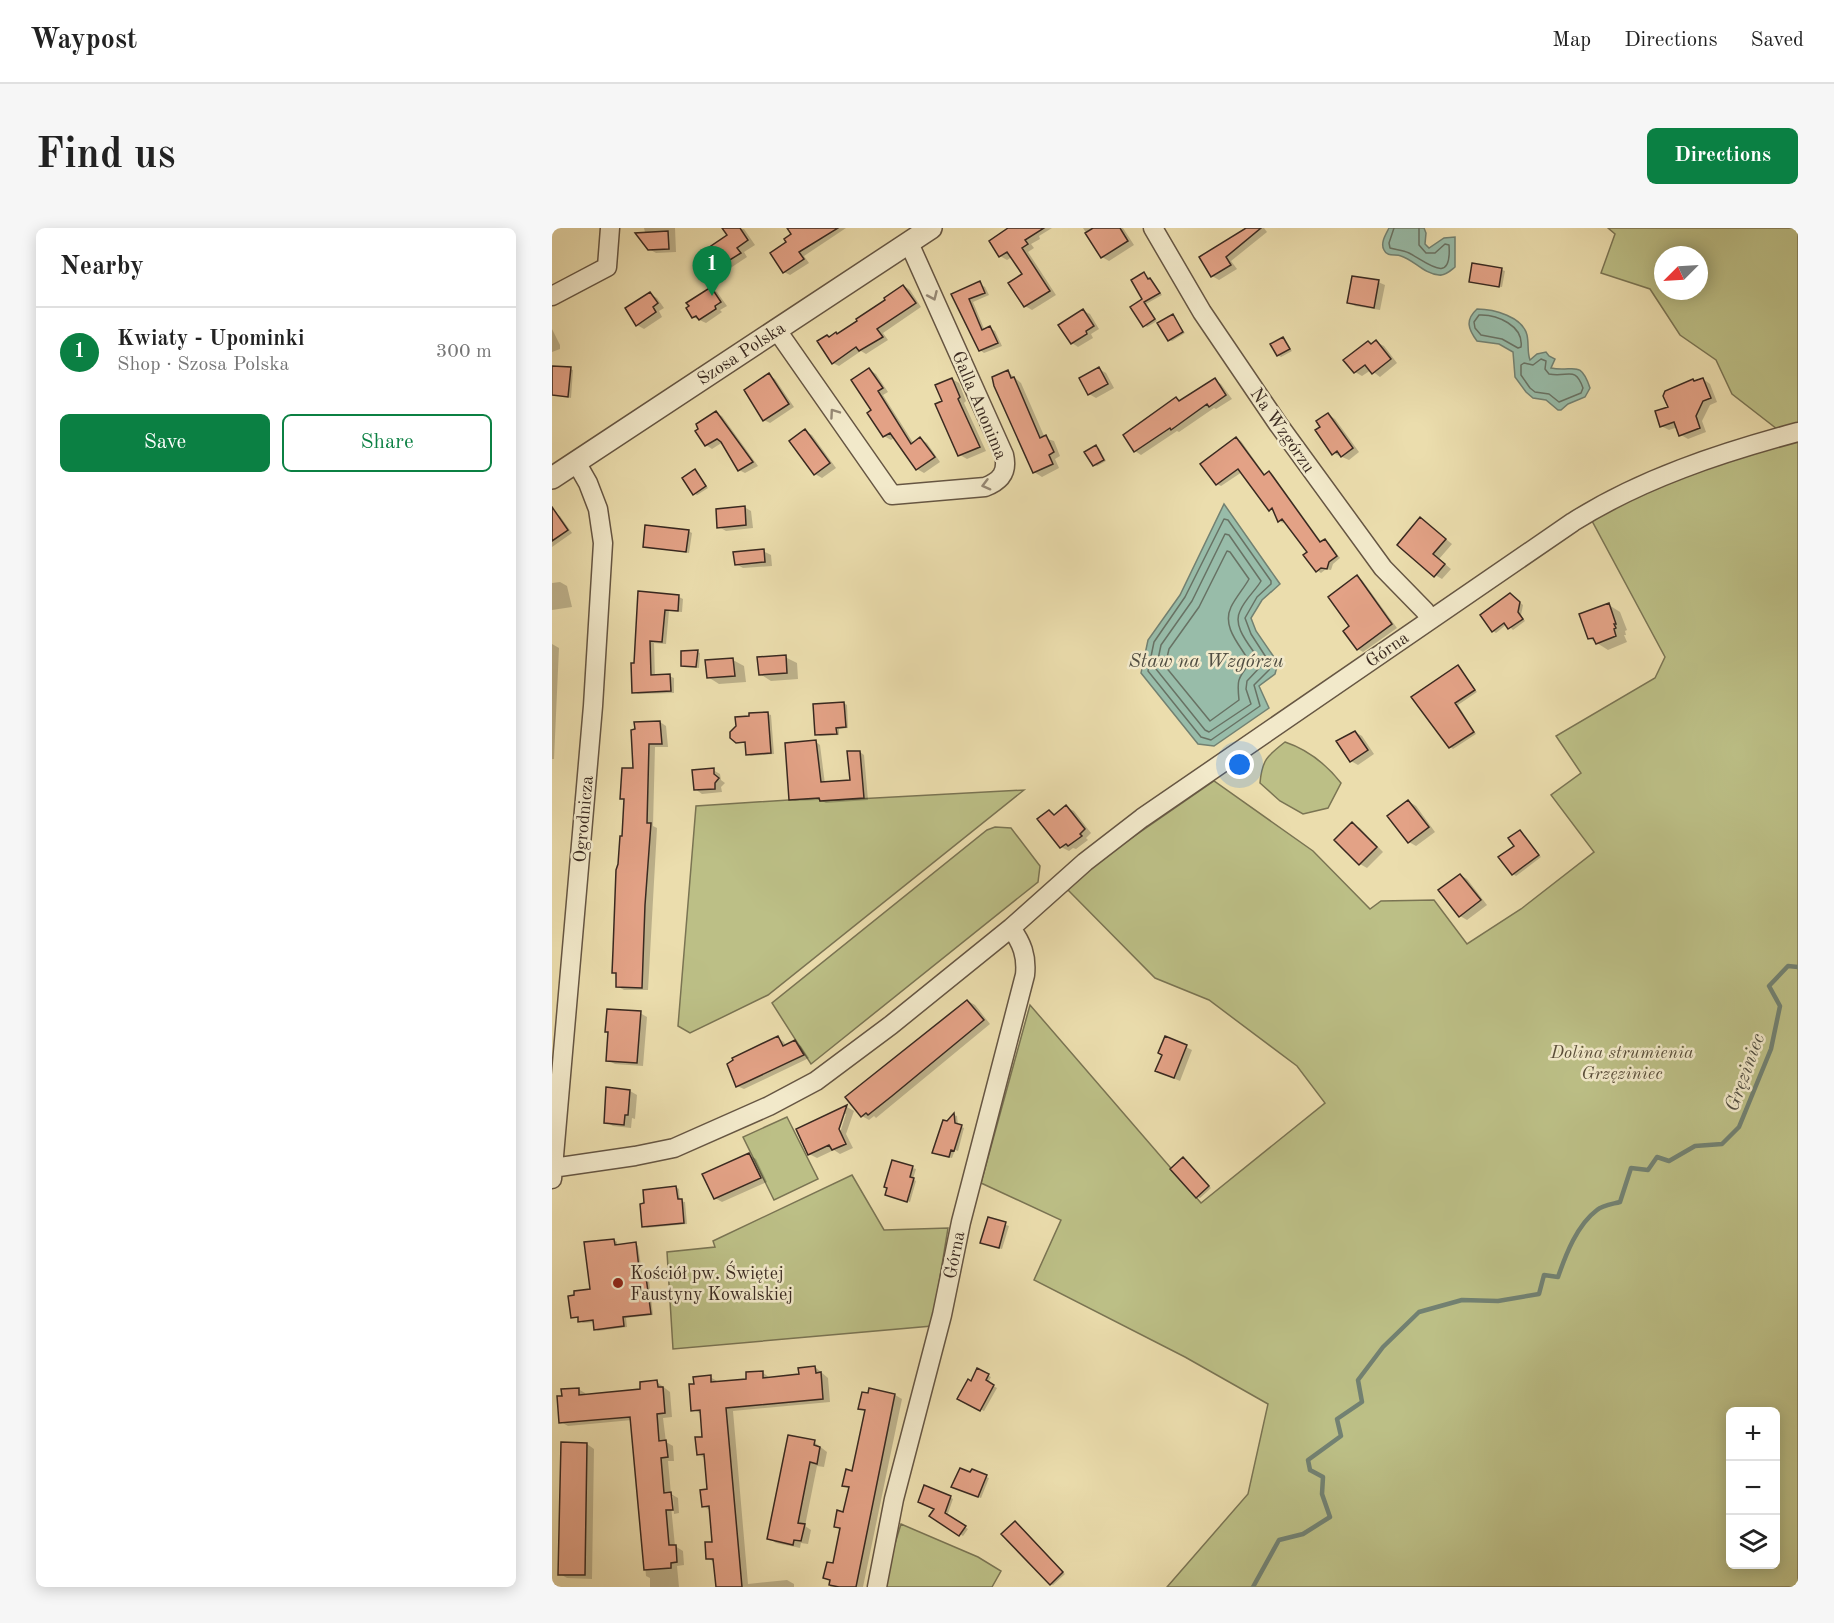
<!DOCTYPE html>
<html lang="en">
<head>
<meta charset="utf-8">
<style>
  :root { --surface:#fff; --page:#f6f6f6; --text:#222; --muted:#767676; --line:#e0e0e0; --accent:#0b8043 }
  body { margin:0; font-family:"Old Standard TT",serif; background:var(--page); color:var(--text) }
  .controls { position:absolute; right:18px; bottom:18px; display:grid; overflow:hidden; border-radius:9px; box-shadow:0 3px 15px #0003 }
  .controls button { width:54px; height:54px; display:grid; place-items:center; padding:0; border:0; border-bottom:2px solid var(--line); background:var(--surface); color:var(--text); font:30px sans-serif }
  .compass { position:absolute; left:1102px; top:18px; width:54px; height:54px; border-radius:50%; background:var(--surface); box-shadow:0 3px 15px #0003; rotate:246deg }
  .you { position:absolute; left:688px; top:537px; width:21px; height:21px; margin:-15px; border:4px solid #fff; border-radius:50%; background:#1a73e8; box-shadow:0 0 0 9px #1a73e833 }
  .badge { display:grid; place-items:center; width:39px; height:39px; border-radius:50%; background:var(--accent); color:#fff; font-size:20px; font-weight:700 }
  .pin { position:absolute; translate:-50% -50px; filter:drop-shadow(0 2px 3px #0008) }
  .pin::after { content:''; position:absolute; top:32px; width:21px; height:18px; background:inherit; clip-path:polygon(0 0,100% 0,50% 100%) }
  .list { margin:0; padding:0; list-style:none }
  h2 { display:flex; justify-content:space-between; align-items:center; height:78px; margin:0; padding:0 24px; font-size:26px }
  h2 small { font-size:20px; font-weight:400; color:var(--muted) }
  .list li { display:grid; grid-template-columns:39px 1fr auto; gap:18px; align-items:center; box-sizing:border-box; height:90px; padding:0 24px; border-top:2px solid var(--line) }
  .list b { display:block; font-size:22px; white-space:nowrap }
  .list p { margin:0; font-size:20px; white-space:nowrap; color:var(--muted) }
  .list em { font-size:20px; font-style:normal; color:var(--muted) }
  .actions { display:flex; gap:12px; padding:18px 24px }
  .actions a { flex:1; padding:14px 0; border:2px solid var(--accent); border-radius:9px; text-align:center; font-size:21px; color:var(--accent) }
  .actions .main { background:var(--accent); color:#fff }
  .icon { flex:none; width:33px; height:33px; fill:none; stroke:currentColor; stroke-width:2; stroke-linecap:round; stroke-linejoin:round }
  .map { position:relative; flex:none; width:1246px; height:1359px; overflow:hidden; border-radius:9px }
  header { display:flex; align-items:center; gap:36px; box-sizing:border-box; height:84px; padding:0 30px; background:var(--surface); border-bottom:2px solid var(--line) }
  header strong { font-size:28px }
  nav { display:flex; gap:33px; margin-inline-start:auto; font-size:21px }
  .intro { display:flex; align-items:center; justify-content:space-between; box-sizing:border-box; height:144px; padding:0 36px }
  h1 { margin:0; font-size:42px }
  .button { padding:15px 27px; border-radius:9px; background:var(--accent); color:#fff; font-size:21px; font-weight:700 }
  main { display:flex; gap:36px; padding:0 36px }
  aside { flex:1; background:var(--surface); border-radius:9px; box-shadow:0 3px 15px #0003 }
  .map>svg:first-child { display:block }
</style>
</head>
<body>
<header>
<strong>Waypost</strong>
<nav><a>Map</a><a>Directions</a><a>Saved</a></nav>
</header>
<div class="intro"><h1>Find us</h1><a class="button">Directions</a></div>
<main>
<aside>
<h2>Nearby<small></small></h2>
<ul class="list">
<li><span class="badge">1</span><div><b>Kwiaty - Upominki</b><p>Shop · Szosa Polska</p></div><em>300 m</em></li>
</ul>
<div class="actions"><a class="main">Save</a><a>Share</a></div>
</aside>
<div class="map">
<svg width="1246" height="1359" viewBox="0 0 1246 1359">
  <rect width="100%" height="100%" fill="#ebddad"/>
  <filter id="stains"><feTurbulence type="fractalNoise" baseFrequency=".00333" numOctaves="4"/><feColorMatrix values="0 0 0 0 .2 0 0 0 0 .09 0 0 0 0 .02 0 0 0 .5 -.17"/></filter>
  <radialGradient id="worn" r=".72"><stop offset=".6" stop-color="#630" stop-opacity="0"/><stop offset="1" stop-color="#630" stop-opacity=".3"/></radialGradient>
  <path fill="#bcbf86" stroke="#7a7453" stroke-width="1.5" fill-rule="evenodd" d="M1056,0h190v196l-21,5 -45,-35 -16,-34 -36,-25 -30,-46 -49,-16 14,-39zM1111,27h36v36h-36z
    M1246,211v1148h-631l81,-93 20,-90 -83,-47 -151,-77 27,-60 -80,-37 49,-178 171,198 124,-100 -28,-37 -88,-66 -54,-22 -88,-89 14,-16 133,-92 99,70 57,58 11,-8 53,-1 33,44 54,-35 73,-57 -43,-57 30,-22 -25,-37 99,-58 10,-21 -74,-138 61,-30 71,-27zM1178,1184h46v152h-46z
    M733,514c24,8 41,22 56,41l-13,25 -25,6 -23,-13 -20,-18c2,-23 7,-27 25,-41z
    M472,562l-256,205 -78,38 -12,-7 18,-220 123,-8 1,3z
    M443,599l16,1 29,38 -2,16 -227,182 -39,-61 215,-173z
    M235,889l31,62 -44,21 -31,-63z
    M300,947l32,55 64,-2 -16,98 -259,23 -6,-97 48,-5 -2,-6z
    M349,1296l77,33 23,14 -9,16h-107l8,-37z"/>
  <path fill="#98bca9" stroke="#728172" stroke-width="1.5" d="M837,0h35l2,5 -1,11 4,4 15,-10 11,-1v30c-5,4 -10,9 -16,8 -15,-1 -25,-15 -38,-19 -6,-2 -14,1 -17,-6 -4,-7 2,-16 5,-22z
    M925,81c17,0 46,8 50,26 2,9 0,17 3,25l7,-6 9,-2 3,4 6,3 -4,9c22,5 29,-10 39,20l-5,9 -17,7 -7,6h-3l-12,-10 -13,-2 -7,-6 -11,-15 -2,-25 -14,-8 -22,-3c-9,-12 -12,-21 0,-32z
    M672,276l56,80 -18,16 -11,18 5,13 22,32 -3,11 -16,12 10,22 -55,38 -16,-2 -57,-71 7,-33 32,-45z"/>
  <path fill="#0003" fill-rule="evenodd" d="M92,0h31l1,24 -20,1 -7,-4z
    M180,0l12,1 11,16 -11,7 3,5 -18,12 -7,-4z
    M248,0h46l-42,28 5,7 -19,12 -6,-3 4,-30z
    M459,0h41l-13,8 1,3 -9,5 3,4 -6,4 28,43 -24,15 -7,-4 -1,-31 -12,-18 -5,3 -7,-4z
    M531,0h40l11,17 -25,16 -7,-4z
    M696,0h16l3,4 -36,29 6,8 -18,11 -7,-4 -11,-19z
    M950,42l3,1 -3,16 -28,-4z
    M592,46l9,7 9,14 -16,9 11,17 -10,6 -15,-19 12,-8z
    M826,54l7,3 -5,25 -25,-4 -7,-4z
    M428,56l5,3 4,8 -16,7 12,29 5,-3 5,3 7,15 -18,7 -4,-3 -27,-55z
    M352,58l6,4 11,17 -38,26 5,7 -22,14 -5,-3 -22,15 -6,-3 -2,-25 7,-3z
    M159,60l6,4 10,14 -7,4 2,2 -16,11 -13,-6z
    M98,66l7,4 7,10 -5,3 3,6 -18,12 -7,-4z
    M532,83l6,3 9,15 -8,5 2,4 -15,9 -6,-4z
    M621,88l12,17 -13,8 -3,-1z
    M0,101l8,16v4l-8,3z
    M731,111l9,12 -11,6 -3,-2z
    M824,114l8,4 13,17 -17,14 -9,-7 -9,6 -7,-4 17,-27z
    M18,141l3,1 -2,28 -19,-4v-6z
    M547,141l7,4 8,15 -18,10 -7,-4z
    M318,142l6,4 12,18 -5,3 31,49 6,-5 7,4 13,19 -16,11 -7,-4 -22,-32 -4,3 -7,-4 -11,-26z
    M456,144l13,11 24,55 9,3 6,15 -5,3 4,9 -17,9 -8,-5 -40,-94z
    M217,147l6,4 19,28 -24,16 -6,-3z
    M400,151l7,4 7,18 -2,2 22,48 -19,8 -7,-4 -23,-50 6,-4z
    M1151,151l7,5 7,18 -7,3 -8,16 4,11 -18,7 -7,-4 -3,-8 -9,3 -8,-4 9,-19 25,-25z
    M663,152l6,4 11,15 -16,10 -2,-1 -35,24 -2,-1 -36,24 -6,-4 41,-52 5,3z
    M164,185l6,3 36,50 -13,7 -6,-3 -16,-28 -11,7 -6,-4 -9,-14z
    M776,186l7,5 24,33 -10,8 -16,-7 -11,-26z
    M253,203l7,4 24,33 -14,10 -7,-4 -24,-33z
    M685,211l4,2 24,34 4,-2 4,2 49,68 3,-2 4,2 11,15 -7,6 -2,6 -5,-1 -5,4 -4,-3 -8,-17 -23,-32 -3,2 -4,-2 -4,-9 -5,-3 -28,-37 -21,14 -4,-2z
    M544,218l3,2 7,13 -9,5 -3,-2z
    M143,243l13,17 -11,7 -3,-2z
    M192,279l7,4 2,17 -27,3 -7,-4z
    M3,286l5,2 12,17 -20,14v-31z
    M869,291l31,25 -13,15 12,10 -9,10 -7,-4z
    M136,303l4,2 -3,20 -45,-7z
    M211,323l8,4 1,11 -29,2 -7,-4z
    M805,349l5,3 35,48 -34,24 -5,-3 -6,-23z
    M8,354l7,4 5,21 -20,3v-27z
    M87,365l40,4 4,2 -1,13 -13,-1 -3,33 -12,-1 1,34 14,-1 5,2v15l-36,1 -4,-2z
    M961,369l10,8 -2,10 4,6 -12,9 -6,-6 -11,9 -3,-2z
    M1057,377l11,7 7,18 -2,1 1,4h-2l3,7 -19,8 -19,-12z
    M0,416l7,4 -5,111h-2z
    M145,424l3,1 -1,15 -17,-3z
    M233,429l12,6 1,16 -27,2 -11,-7z
    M181,432l11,6 2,16 -27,2 -11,-7z
    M906,439l19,25 -19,13 18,29 -23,15 -3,-2z
    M292,475l3,2 1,23 -9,1v6l-19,1 -3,-2z
    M215,486l4,1 3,39 -23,2 -3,-2 -1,-11 -11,-2z
    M108,494l6,4 2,21h-13l-2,79 4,2 -9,162h-24l-7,-4 1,-12 -4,-2 12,-171 -4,-3z
    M803,504l7,4 12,18 -16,11 -7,-4z
    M264,514l4,3 5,39 26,-2 9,-30 4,3 4,45 -42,3 -6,-3 -25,1 -5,-2z
    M161,542l7,4 1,6 4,3 -4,4 1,5 -20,2 -7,-5z
    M856,573l8,5 19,26 -19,14 -7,-4z
    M514,579l8,4 17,22 -5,5 2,2 -12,9 -3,-1 -4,3 -8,-4 -22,-28 10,-7 7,4z
    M800,596l8,4 23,24 -16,16 -7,-4z
    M968,603l21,26 -25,19 -3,-2 3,-28z
    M908,647l7,4 20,26 -20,15 -7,-4z
    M416,773l7,4 15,19 -114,94 -2,-2 -5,4 -7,-4z
    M88,785l7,4 -4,49 -28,-2 -8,-4 3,-27 -4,-2z
    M226,810l6,4 2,4 9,-4 6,4 8,12 -65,31 -7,-3z
    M634,819l6,3 -12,31 -17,-7v-20z
    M78,863l7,4 -2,24 -3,-1 -1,10 -18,-2 -7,-4z
    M295,879l7,4 -8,23 7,14 -13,6 -6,-4 -17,8 -8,-4 -11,-25zM291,886h3l-7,22 -3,-1z
    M402,887l3,1 1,9 6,3 -6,23 -3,-1 -3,8 -15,-4 10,-32z
    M197,927l7,4 11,23 -45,20 -7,-4z
    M631,931l28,29 -11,10 -3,-1z
    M341,934l23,7 -3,10 3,2 -6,21 -20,-6z
    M124,959l3,2 1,12 5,1 2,22 -40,4 -3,-2z
    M437,991l20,7 -7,23 -17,-5z
    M62,1012l3,2v4l18,-2 3,2 5,33 6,1 4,35 -27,3 1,9 -29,4 -3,-2v-7l-12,1 -3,-2 -1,-3 -6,-1 18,-27z
    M263,1139l13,11 2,24 -97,9 15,173 39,-4 7,4v3h-80h4l-3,-24 -7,-5 5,-15 -3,-33 -7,-4 5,-15 -3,-33 -7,-4 5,-16 -1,-24 -9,-4 17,-33 7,4 1,2 30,-3 14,-8 8,6 30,-2z
    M426,1142l13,7 -3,6 9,5 -13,23 -25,-13 13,-15z
    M105,1154l13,10 2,25 -9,1 3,24 7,4 1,15h-6l3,33 7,4 1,15 -5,1 -1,-18h-3l5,50 8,5 1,14 -7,1 2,21h-29v-9l-4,-2 -14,-156 -64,6 -7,-4 17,-33 7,4 1,2 56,-5z
    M343,1167l7,4 -39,188h-33l1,-6 -6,-3 9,-13 7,-35 -6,-4 10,-13 5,-24 -6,-4 9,-13 13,-60 -6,-4z
    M262,1214l13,10 -3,15 -7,-1 -12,60 6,4 -3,14 -7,-1 -1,5 -24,-5 -7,-5z
    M10,1216h25l7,5 -2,130 -25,-1 -7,-4z
    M434,1249l3,1 -8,20 -25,-10z
    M398,1269l3,2 -6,17 21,13 -5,7 -32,-20z
    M464,1295l49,51 -12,11 -3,-1z"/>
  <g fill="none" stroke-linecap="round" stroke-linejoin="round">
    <path stroke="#687264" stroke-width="1.5" d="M842,0l-5,15 1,5c7,2 13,2 19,5 19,10 43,33 40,-8l-4,-1 -10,9h-9l-7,-8v-17
      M927,87c18,-1 45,11 42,32l-3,1 -16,-9 -21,-4 -6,-7 -1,-6z
      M989,131l5,2 -1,8 4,5c19,4 26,-9 34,14l-2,5 -22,9 -10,-8 -14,-2 -5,-4 -9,-13v-10l3,-2 9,2z
      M672,291l4,1 43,61v3l-14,13 -12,21 6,16 20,31 -2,5 -15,15 6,21 -49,34 -10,-3 -53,-66 6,-29 31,-45z
      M673,306l4,1 32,46c-5,9 -16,18 -21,30 -9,18 15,39 22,54l-15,16 -1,8 5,15 -42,28 -4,-2 -49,-61 5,-24 31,-44z
      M675,323l3,1 19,27c-5,9 -13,18 -18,28 -10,21 11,40 19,56 -13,16 -13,18 -11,37l-29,21 -45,-55 4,-17 30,-42z"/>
    <path stroke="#728172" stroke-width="4.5" d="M701,1359l26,-47 24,-6 27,-17 -8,-23 1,-17 -13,-7 -2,-10 33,-24 -4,-17 25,-17 -4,-22 25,-33 36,-35 43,-12 36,1 41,-7 5,-19 14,2c8,-23 19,-52 39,-67 6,-5 16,-6 23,-8l11,-34 17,2 9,-13 12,4 26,-15 27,-2 17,-17 32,-78 9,-43 -11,-20 19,-20 10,1"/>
  </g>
  <path fill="#e3a286" stroke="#392920" stroke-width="1.5" d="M170,0h18l8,12 -11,8 4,5 -21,13 -12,-18 19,-13z
    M235,0h51l-39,24 5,7 -21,14 -13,-20 16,-11 -2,-3 7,-5z
    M456,0h36l-19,12 3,4 -6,4 28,43 -26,16 -16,-24 14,-9 -15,-22 -8,5 -10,-16z
    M541,0h27l8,13 -27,17 -16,-25z
    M694,0h15l-35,29 5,8 -20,12 -12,-20z
    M116,3l1,18 -21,1 -13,-17z
    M920,35l30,5 -3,19 -30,-5z
    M592,44l4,7 2,-1 10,15 -16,9 11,17 -12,8 -13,-20 12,-8 -11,-19z
    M800,48l27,4 -5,28 -27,-5z
    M428,53l5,12 -16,6 13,31 8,-4 8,17 -19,8 -28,-57z
    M351,57l13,18 -39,26 6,8 -24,14 -3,-4 -24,17 -15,-23 10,-6 2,2 7,-5 1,2 20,-13 -1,-2 29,-19 -1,-2z
    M159,59l10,15 -6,4 1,3 -17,11 -3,-4 -4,2 -6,-10 3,-2 -3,-3z
    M98,64l8,11 -5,4 3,5 -20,14 -11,-18z
    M531,81l11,17 -8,5 1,3 -16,10 -13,-19z
    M621,86l10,18 -15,9 -11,-18z
    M731,109l7,12 -13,7 -7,-12z
    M824,112l15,19 -19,15 -7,-9 -11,8 -11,-13 25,-19 3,3z
    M0,138l19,1 -3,30 -16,-2z
    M547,139l9,17 -20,11 -9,-17z
    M317,140l14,20 -5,3 33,53 9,-7 15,20 -19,13 -26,-37 -7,4 -16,-24 4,-3 -20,-30z
    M456,142l3,8 3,-1 26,61 6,-3 8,17 -5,3 4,9 -20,9 -39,-87 -2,-9z
    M217,145l20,31 -26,17 -19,-31z
    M400,150l8,19 -2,2 22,48 -22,9 -23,-52 7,-3 -7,-16z
    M663,150l11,17 -17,12 -2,-3 -36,26 -1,-2 -36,24 -11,-17 53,-38 3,4z
    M1151,150l8,20 -8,3 -7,15 4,12 -21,8 -5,-14 -14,5 -5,-16 13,-4 -5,-11 2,-5 28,-12 1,2z
    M164,183l37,51 -15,9 -17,-29 -4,-3 -12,7 -10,-15 3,-2 -2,-5z
    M776,185l25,35 -12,9 -4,-6 -5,4 -17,-25 5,-3 -4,-6z
    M253,201l25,34 -16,12 -25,-34z
    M684,209l28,38 5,-4 51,71 5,-3 12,17 -8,6 -2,7 -6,-1 -5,4 -13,-17 4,-3 -25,-33 -4,3 -6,-14 -3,3 -31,-42 -22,16 -16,-21z
    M544,217l8,15 -11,6 -9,-14z
    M143,241l11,17 -13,9 -11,-17z
    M193,278l1,19 -29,3 -1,-19z
    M0,279l16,23 -16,11z
    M868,289l26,22 -13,15 12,10 -11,13 -37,-32z
    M93,297l44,5 -3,22 -43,-5z
    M212,321l1,13 -30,3 -2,-13z
    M805,347l35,49 -35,26 -14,-19 6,-5 -21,-29z
    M86,363l41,4 -1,16 -13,-1 -3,32 -12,-1 1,34 19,-1 1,17 -39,2 -1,-30h3z
    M958,365l10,9 -2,10 5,7 -15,10 -4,-6 -12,9 -12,-17z
    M1057,375l7,21h-2l2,4 -2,1 2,7 -20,8 -3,-6 -5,1 -9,-25z
    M146,422l-2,17 -15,-1v-15z
    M234,427l1,18 -28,2 -2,-18z
    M181,430l2,18 -28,2 -2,-18z
    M906,437l17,25 -20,13 19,29 -25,16 -38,-51z
    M292,474l2,25 -10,1 1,6 -22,1 -2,-31z
    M216,484l3,41 -25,2 -1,-13 -9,1 -6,-5v-6l6,-6 -1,-9 14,-1v-3z
    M108,493l2,23h-13l-2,79h4l-6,82 -3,83 -26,-1v-14h-4l1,-23 3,-80 2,-6 2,-28h2l2,-37h-4l2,-31h11l-2,-38 4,-1 -1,-7z
    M803,503l13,19 -18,12 -14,-21z
    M264,512l5,42 29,-2 -3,-29h13l4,47 -44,3 -1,-3 -30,2 -4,-57z
    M162,540v6l5,4 -4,5v6l-21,1 -2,-20z
    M856,572l21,27 -21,16 -21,-27z
    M514,577l19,24 -5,5 2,2 -14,10 -2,-2 -6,4 -23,-29 12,-9 5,5z
    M800,594l25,25 -18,18 -25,-25z
    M968,602l19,25 -27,20 -14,-18 16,-11 -6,-8z
    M908,646l21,26 -22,17 -21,-27z
    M415,772l17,20 -92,76 -24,19 -2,-2 -5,4 -16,-20z
    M55,781l34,2 -4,52 -31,-2 2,-29h-3z
    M226,808l5,10 12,-6 9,15 -68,32 -9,-23 6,-4 -1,-2z
    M613,808l22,9 -13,33 -19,-7 7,-16 -4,-2z
    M54,859l24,3 -2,25h-3l-1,10 -20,-2z
    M295,877l-8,24 7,15 -14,6 -3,-5 -21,10 -12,-26z
    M402,885l1,10 7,2 -8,26 -3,-1 -2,7 -17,-4 11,-33 4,1z
    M197,925l12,25 -47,21 -12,-25z
    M631,929l26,29 -13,12 -26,-29z
    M340,932l21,6 -3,11 4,1 -7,24 -22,-7 2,-7 -3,-1z
    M124,958l2,13h4l2,24 -42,4 -2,-23 4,-1 -1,-13z
    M436,989l18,5 -7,26 -19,-5z
    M62,1011l1,6 21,-3 4,35h6l5,37 -28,3 1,9 -30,4 -1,-10 -15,2v-5l-7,1 -3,-22 6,-1v-4l16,-2 -6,-47z
    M263,1138l1,7 5,-1 2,27 -97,9 16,179h-26l-3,-28h-7l-1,-17h7l-3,-36 -7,1 -2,-17 7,-1 -3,-35 -7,1 -2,-18h7l-2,-27 -9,1 -2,-27h5l-1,-7 18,-2v7l35,-3v-7l17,-1v7l36,-4 -1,-6z
    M425,1140l12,6 -3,6 8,5 -14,26 -23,-12 11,-20 3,2z
    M105,1152l1,7h5l2,26 -8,1 2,27 7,-1 2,17 -7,1 3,35 7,-1 2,18h-7l3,35h7l1,17 -6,1v5l-27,2 -14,-153 -71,6 -2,-27h5l-1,-7 18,-1v7l61,-6v-7z
    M317,1160l26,6 -39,193h-17l-10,-2 1,-5 -7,-2 4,-16 6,1 7,-35 -6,-1 3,-17 6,2 6,-25 -7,-1 4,-17 6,2 13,-61 -7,-1 4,-17 6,1z
    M236,1207l27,5 -1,5 6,2 -3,17 -7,-2 -12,61 7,1 -4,17 -7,-1 -1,5 -26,-6z
    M9,1214l26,1 -2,132h-27z
    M408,1240l10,4 2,-3 15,6 -9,22 -27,-10z
    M372,1257l27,11 -6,17 21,13 -7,10 -30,-20 5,-7 -16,-7z
    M463,1293l48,51 -13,13 -49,-51z"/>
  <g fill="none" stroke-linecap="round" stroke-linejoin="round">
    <defs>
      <path id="minor" d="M601,0l49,84 76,112 105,144 42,43 5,9
        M0,68l55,-29 3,-39
        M224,101l116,166 93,-8c16,-6 23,-15 19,-32l-95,-212
        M0,940l83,-12 39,-8 95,-42 47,-25 75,-56 120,-97 74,-66 57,-44 431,-296c68,-43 147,-69 225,-90
        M0,951l41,-473 10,-163 -5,-34 -10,-26 -12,-21
        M325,1359l17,-88 48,-184 19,-93 64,-247c2,-19 -3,-32 -14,-47"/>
      <path id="tertiary" d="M0,250l379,-250"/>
    </defs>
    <use href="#minor" stroke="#665643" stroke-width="21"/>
    <use href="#tertiary" stroke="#665643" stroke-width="24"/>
    <use href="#minor" stroke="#f2e9ca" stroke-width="18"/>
    <use href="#tertiary" stroke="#f2e9ca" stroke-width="21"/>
  </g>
  <defs><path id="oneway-chevron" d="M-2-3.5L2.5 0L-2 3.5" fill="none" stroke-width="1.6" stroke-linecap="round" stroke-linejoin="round" transform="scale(1.5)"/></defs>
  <g stroke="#968975">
    <use href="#oneway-chevron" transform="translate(381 68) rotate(66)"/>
    <use href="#oneway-chevron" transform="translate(282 185) rotate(-125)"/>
    <use href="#oneway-chevron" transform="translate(434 257) rotate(165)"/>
  </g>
  <circle fill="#8f2418" stroke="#f2e9ca" stroke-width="2" cx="66" cy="1055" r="6"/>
  <g text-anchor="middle" stroke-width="5" stroke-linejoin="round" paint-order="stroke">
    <g font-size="18" fill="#392920" stroke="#f2e9ca">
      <text transform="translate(189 125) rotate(-33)" y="6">Szosa Polska</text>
      <text transform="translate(428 177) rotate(67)" y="6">Galla Anonima</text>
      <text transform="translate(731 202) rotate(55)" y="6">Na Wzgórzu</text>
      <text transform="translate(835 421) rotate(-35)" y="6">Górna</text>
      <text transform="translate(31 591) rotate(-85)" y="6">Ogrodnicza</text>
      <text transform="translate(402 1027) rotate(-79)" y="6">Górna</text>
    </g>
    <g font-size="18" font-style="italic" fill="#5a4e3a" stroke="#f2e9ca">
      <text x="1070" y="830">Dolina strumienia<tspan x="1070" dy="21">Grzęziniec</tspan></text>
    </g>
    <g font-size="18" fill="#392920" stroke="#f2e9ca" text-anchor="start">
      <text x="78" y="1051">Kościół pw. Świętej<tspan x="78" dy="21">Faustyny Kowalskiej</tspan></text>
    </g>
    <g font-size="20" font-style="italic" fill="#514e42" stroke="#f2e9ca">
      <text x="654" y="439">Staw na Wzgórzu</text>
      <text transform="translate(1192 844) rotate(-70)" y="7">Gręziniec</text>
    </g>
  </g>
  <rect width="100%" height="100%" filter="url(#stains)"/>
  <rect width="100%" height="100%" fill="url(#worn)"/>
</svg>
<div class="controls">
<button>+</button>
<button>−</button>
<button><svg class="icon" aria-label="layers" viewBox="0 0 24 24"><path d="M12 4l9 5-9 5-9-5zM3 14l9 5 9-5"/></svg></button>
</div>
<svg class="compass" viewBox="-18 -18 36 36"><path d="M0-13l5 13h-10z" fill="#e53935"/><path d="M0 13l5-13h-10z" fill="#767676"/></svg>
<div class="you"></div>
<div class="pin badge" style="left:160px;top:68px">1</div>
</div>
</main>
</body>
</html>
